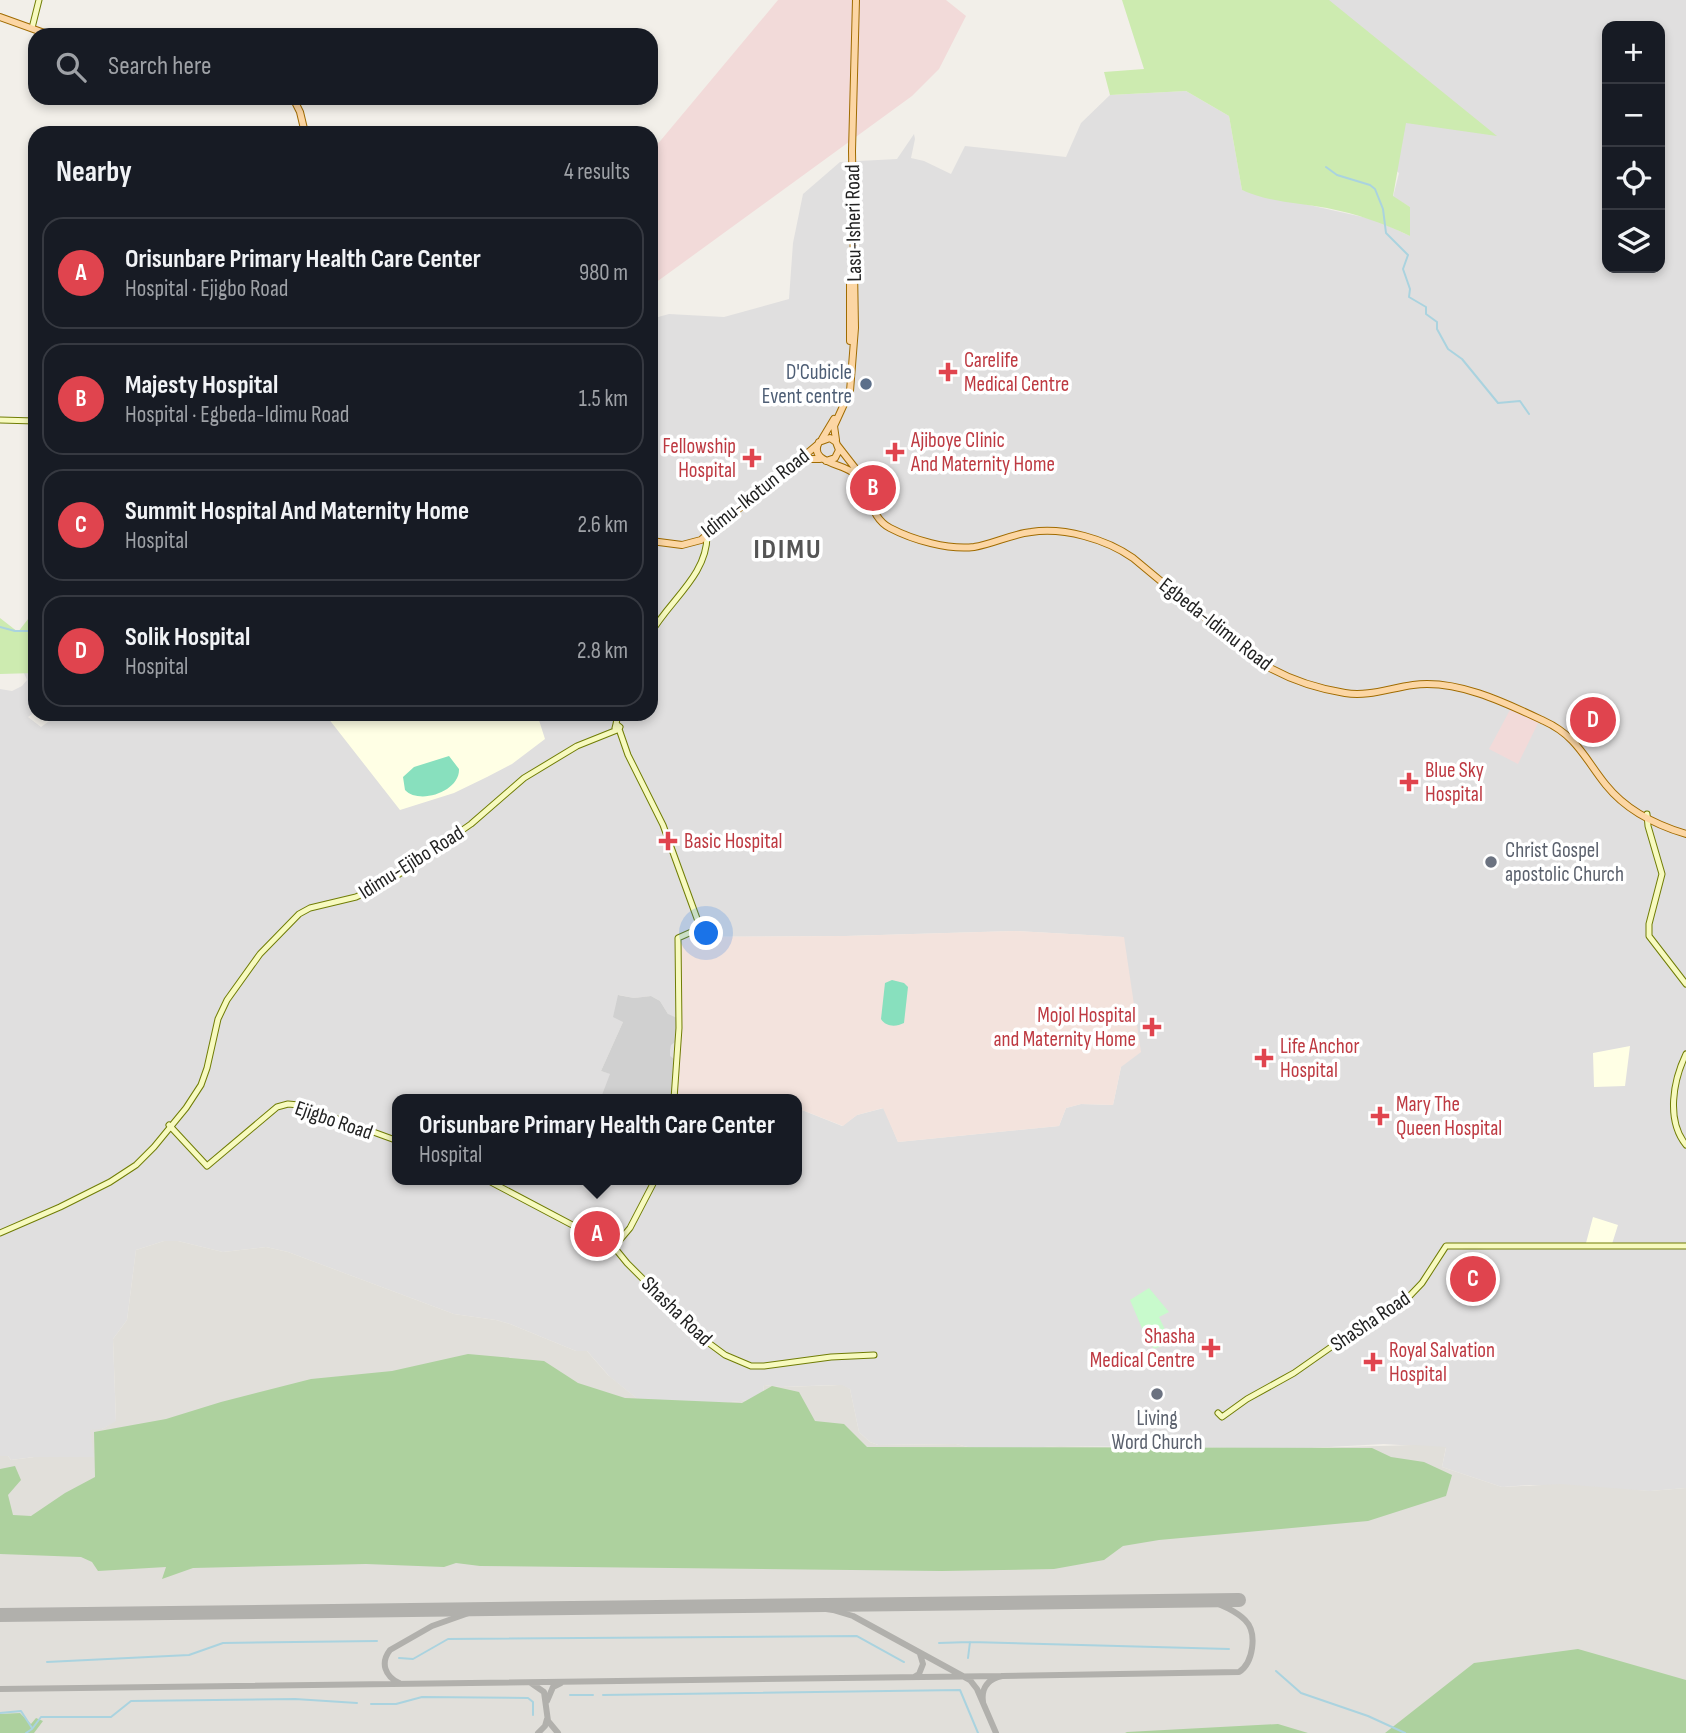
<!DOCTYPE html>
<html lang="en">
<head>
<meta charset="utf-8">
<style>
  :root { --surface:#171b24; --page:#242831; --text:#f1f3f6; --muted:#9ea1a6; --line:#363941; --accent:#8c9099 }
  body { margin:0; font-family:"Sofia Sans Condensed",sans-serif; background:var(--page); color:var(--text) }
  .controls { position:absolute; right:21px; top:21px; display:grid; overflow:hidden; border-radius:14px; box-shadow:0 4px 10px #0003 }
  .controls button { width:63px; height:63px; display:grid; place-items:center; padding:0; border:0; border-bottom:2px solid var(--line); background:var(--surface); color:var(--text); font:35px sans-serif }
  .you { position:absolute; left:707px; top:934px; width:24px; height:24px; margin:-18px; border:5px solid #fff; border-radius:50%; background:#1a73e8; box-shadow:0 0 0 10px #1a73e833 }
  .badge { display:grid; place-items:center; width:46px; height:46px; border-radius:50%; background:var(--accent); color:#fff; font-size:23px; font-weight:700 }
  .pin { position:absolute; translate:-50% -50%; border:4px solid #fff; box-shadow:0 2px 7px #0006 }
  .popup { position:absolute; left:392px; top:1094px; width:410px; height:91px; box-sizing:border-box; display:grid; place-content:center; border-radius:14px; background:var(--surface); filter:drop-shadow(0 2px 5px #0005); font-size:23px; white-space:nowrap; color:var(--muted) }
  .popup b { font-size:26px; color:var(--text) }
  .popup::after { content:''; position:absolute; left:50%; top:100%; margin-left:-14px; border:14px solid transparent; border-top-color:var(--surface) }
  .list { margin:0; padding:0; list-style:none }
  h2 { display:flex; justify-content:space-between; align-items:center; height:91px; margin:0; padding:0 28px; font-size:30px }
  h2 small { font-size:23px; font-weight:400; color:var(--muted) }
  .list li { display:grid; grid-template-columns:46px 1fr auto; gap:21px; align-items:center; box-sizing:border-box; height:112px; margin:0 14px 14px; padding:0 14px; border:2px solid var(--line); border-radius:21px }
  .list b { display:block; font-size:26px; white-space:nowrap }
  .list p { margin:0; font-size:23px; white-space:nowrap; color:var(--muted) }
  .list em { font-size:23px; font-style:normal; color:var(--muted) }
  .icon { flex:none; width:38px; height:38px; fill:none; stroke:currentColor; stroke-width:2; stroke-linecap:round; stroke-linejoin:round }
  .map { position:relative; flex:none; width:1686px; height:1733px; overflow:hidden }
  .search { position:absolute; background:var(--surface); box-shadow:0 4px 10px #0003; left:28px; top:28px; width:630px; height:77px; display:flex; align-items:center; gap:18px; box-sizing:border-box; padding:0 24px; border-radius:21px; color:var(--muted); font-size:26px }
  .panel { position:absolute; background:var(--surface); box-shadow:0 4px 10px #0003; left:28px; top:126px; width:630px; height:595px; border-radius:21px }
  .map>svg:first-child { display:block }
</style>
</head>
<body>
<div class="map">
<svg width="1686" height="1733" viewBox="0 0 1686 1733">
  <rect width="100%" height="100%" fill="#f2efe9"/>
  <path fill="#e0dfdf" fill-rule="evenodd" d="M1178,0h508v1488l-36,3 -120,-6 -28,2 -60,-20 4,-19 -62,-4 -146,8 -9,-4 -170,-2 -76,5 -27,-7 -78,1 -8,-3 -11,-10 -9,-43 -15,-4 -54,2 -17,-2 -2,14 -43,4 -79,-2 -30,-24 -23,-26h-11l-66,-27 -14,-4 -42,-6 -166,-62 -22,-5 -43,5 -45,-11h-14l-28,9 -9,70 -14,19 3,83 -14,7 -8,29 -60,-1 -23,3 -3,-4h-8v-767l12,2 10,-5 5,-6 -7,-16 15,-7v55l-7,5 13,10 18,-13h592v-395l18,-5 55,3 65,-18 4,-56 10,-49 37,-32 57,-3 17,-25 1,5 -4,19 13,3 27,13 14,-28 101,11 15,-34 29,-28 76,-4 43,25 13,74 134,30 34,16v-29l-17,-10 6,-24zM1607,26h53v242h-53zM1014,931l109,6 -2,130 -8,38 -32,-1 -15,4 -7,18 -161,16 -14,-34 -27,7 -15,11 -45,-18 -1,72h-398v-81h215l-10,-4 8,-21 -10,-3 22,-49 -4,-27 15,3 17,-2 9,5 8,13 4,85 5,-67 -1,-95 170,-1z"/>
  <path fill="#f2dad9" d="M778,0h168l20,16 -27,53 -27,27 -261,190v-134z
    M1511,708l28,13 -21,43 -29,-15z"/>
  <path fill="#ffffe5" d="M336,714h201l8,25 -33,25 -25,13 -33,16 -54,17 -72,-92z
    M1630,1046l-5,40 -31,1 -1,-34z
    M1593,1217l25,8 -6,19 -26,-1z"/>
  <path fill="#d0d0d0" d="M618,995l16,3 17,-2 9,5 8,13 9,4 -2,24 -4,3 -1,5v6l4,3 -2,40h-59l-11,-4 8,-21 -9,-3 22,-49 -10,-5z"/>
  <path fill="#f3e3dd" d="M1014,931l110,6 17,115 -20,15 -8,38 -32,-1 -15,4 -7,18 -161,16 -15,-34 -26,7 -14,11 -46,-18 -1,-9h-22l-8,-3 -94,3 5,-67 -1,-95 170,-1z"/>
  <path fill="#e1dfda" d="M164,1241h14l45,11 43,-5 22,5 166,62 42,6 14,4 66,27h11l21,24 32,26 79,2 43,-4 2,-14 17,2 61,-2 8,4 9,43 11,10 8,3 78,-1 27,7 76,-5 173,4 183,-5 31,2 -4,20 60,20 59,-3 89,7 36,-3v245h-1686v-277h8l3,4 23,-3h60l-4,-27 12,-1 14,-8 -3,-82 14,-19 9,-70z"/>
  <path fill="#cdebb0" d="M1122,0h207l168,136 -91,-13 -13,73 17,11v29c-27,-13 -53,-22 -83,-28 -28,-5 -59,-6 -85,-18l-13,-74 -43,-25 -76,4 -6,-23 40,-3z
    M35,610v63l-35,1v-56l18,14z"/>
  <path fill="#add19e" d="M468,1354l76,7 34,22 47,15 117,5 30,-17 27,6 16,29 29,3 23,23 505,1 19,9 33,5 28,13 -6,21 -78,25 -209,19 -36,6 -19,14 -50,9 -112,2 -462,-5 -24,-3 -12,4 -78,-3 -173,4 -31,11 4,-12 -68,4 -6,-9 -11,-5 -81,-3v-85l15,-3 6,14 -13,15 5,20 18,1 34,-23 30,-16 -1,-45 72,-13 55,-17 90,-23 81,-8z
    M1578,1649l108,31v53h-301l89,-70z
    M20,1713l11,11 5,-6 7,3 -9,12h-34v-19z
    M1278,1724l30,9h-183l2,-1z"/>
  <path fill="#c8facc" d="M1149,1288l20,24 -10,5 12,25 -17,7 -10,-16 -14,-33z"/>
  <path fill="#88e0be" d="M449,756l10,13c1,23 -40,36 -54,21l-2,-13 11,-10z
    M892,980l12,3 4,4 -4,36c-8,4 -18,4 -23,-4l4,-36z"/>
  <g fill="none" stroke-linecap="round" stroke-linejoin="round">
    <path stroke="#aad3df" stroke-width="2" d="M1326,167l11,8 33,10 5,4 8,20 3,24 22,22 -5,14 7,20 -1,8 17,10v7l11,8v7l11,20 14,10 36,44 22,-2 9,13
      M0,627l15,4h20
      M939,1643l31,-1 259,7
      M399,1658l14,1 35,-20 409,-3 47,26
      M968,1658l2,-16
      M47,1662l142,-7 34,-12 154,-2
      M1276,1671l25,22 67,23 37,17
      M570,1695h23
      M603,1695l357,-5 18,43
      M371,1704h25l26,-7 106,1 5,4v13
      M0,1713l21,-2 11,17
      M26,1733l6,-4 9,-12h70l20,-16 164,-2 62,4"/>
    <path stroke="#b1b0ac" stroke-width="6" d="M805,1606l28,4 20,6 117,64 7,9 19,44
      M0,1616l2,-1
      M1002,1676l237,-4c14,-9 19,-39 6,-52 -8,-8 -24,-16 -35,-19
      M914,1677l5,-3 4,-10 -3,-10
      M399,1683c-14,-7 -19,-20 -9,-33l42,-24 48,-17
      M531,1683l13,9 4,29 10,12
      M0,1689l1002,-13c-14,3 -21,12 -19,26
      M547,1701l6,-14 8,-4
      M538,1733l7,-7 2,-7"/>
    <path stroke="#b1b0ac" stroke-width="14" d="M0,1615l1239,-15"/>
    <defs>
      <path id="secondary" d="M32,28l7,-28
        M0,420l35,1
        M651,633c19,-33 56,-58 56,-97
        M616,724l-1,4 3,2 2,-3 -4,-3 2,-10
        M619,729l9,26 35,70 36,99 -3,6 -18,8 1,90 -5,71
        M1647,814l1,12 14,48 -13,50v12l37,48
        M1686,1054c-13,27 -20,66 0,91
        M169,1125l38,41 70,-59 11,-3 11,1 99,36
        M487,1180l127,67 13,16 75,75 23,17 26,11h13l67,-9 43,-2
        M0,1233l60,-26 50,-25 26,-17 18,-18 32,-39 15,-23 6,-17 11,-49 9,-19 33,-46 39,-40 11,-6 46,-11 32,-15 83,-58 53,-46 53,-32 40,-16
        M614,1247l16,-19 25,-48
        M1218,1413l4,4 25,-18 47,-26 40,-28 67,-40 21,-22 24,-37h240"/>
      <path id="primary" d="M0,17l50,18
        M293,98l7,14 5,21
        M850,282v59
        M822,439l12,-20
        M836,440l-2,-14 16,-35 5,-63 -3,-177 4,-151
        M838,446l21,27
        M826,461l9,-3 4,-8 -3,-8 -6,-4 -11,4c-11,20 21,21 33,30 20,14 15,44 38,56 23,12 58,22 84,19 19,-3 38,-13 57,-15 33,-5 75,7 102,26 30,25 60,50 90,74 15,12 30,26 47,36 22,12 50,21 75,25 23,4 45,-5 68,-8 44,-6 93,18 131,36 33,15 41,38 62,64 20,25 50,40 80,49
        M797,462l20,-17
        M651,541l31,4 19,-5 27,-24 45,-31 26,-22 11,-4h10"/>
    </defs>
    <use href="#secondary" stroke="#707d05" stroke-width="7"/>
    <use href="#primary" stroke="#a06b00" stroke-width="8"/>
    <use href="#secondary" stroke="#f7fabf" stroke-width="5"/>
    <use href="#primary" stroke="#fcd6a4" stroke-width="6"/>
  </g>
  <g fill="#e0444e" stroke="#fff" stroke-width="2.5">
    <path d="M944.5 361.5h7v7h7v7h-7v7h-7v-7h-7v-7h7z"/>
    <path d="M891.5 441.5h7v7h7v7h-7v7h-7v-7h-7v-7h7z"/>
    <path d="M748.5 447.5h7v7h7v7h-7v7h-7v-7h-7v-7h7z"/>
    <path d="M1405.5 771.5h7v7h7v7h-7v7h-7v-7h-7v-7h7z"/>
    <path d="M664.5 830.5h7v7h7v7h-7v7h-7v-7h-7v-7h7z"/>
    <path d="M1148.5 1016.5h7v7h7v7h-7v7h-7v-7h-7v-7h7z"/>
    <path d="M1260.5 1047.5h7v7h7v7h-7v7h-7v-7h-7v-7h7z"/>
    <path d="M1376.5 1105.5h7v7h7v7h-7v7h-7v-7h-7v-7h7z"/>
    <path d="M1207.5 1337.5h7v7h7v7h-7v7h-7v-7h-7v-7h7z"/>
    <path d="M1369.5 1351.5h7v7h7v7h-7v7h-7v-7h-7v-7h7z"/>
  </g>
  <circle fill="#5c6f8a" stroke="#fff" stroke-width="2.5" cx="866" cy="384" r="7"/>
  <g fill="#6b7280" stroke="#fff" stroke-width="2.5">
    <circle cx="1491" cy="862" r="7"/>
    <circle cx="1157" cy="1394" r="7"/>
  </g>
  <g text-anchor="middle" stroke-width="7" stroke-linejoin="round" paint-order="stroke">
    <g font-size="21" fill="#222" stroke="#fff">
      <text transform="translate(853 223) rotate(-91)" y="7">Lasu-Isheri Road</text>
      <text transform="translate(755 493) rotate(-38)" y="7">Idimu-Ikotun Road</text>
      <text transform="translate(1216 624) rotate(38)" y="7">Egbeda-Idimu Road</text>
      <text transform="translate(411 862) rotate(-32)" y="7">Idimu-Ejibo Road</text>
      <text transform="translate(334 1120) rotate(19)" y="7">Ejigbo Road</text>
      <text transform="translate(677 1311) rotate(44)" y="7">Shasha Road</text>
      <text transform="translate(1370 1321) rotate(-34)" y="7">ShaSha Road</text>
    </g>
    <g font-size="21" fill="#be3a42" stroke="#fff" text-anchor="start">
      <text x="964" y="367">Carelife<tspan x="964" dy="24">Medical Centre</tspan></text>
      <text x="911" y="447">Ajiboye Clinic<tspan x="911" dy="24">And Maternity Home</tspan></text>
      <text x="736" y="453" text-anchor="end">Fellowship<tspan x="736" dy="24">Hospital</tspan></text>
      <text x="1425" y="777">Blue Sky<tspan x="1425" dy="24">Hospital</tspan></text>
      <text x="684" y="848">Basic Hospital</text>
      <text x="1136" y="1022" text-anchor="end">Mojol Hospital<tspan x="1136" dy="24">and Maternity Home</tspan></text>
      <text x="1280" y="1053">Life Anchor<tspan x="1280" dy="24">Hospital</tspan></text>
      <text x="1396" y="1111">Mary The<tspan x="1396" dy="24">Queen Hospital</tspan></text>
      <text x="1195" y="1343" text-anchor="end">Shasha<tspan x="1195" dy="24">Medical Centre</tspan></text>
      <text x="1389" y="1357">Royal Salvation<tspan x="1389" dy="24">Hospital</tspan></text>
    </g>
    <g font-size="21" fill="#4e5e75" stroke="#fff" text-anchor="end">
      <text x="852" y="379">D'Cubicle<tspan x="852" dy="24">Event centre</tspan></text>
    </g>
    <g font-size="21" fill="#5b616d" stroke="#fff" text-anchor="start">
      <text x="1505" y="857">Christ Gospel<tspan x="1505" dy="24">apostolic Church</tspan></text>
      <text x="1157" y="1425" text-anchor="middle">Living<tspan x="1157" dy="24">Word Church</tspan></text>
    </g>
    <g font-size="28" font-weight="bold" letter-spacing="2" fill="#555" stroke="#fff">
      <text x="788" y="558">IDIMU</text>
    </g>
  </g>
</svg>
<div class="controls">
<button>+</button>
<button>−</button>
<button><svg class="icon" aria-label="locate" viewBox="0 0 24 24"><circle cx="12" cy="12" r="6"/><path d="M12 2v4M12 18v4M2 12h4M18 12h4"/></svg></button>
<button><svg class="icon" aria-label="layers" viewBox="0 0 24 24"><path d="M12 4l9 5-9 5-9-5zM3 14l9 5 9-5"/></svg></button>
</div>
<div class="you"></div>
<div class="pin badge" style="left:597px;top:1234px;background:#e0444e">A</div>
<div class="popup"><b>Orisunbare Primary Health Care Center</b>Hospital</div>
<div class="pin badge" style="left:873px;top:488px;background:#e0444e">B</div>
<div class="pin badge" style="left:1473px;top:1279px;background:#e0444e">C</div>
<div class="pin badge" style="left:1593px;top:720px;background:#e0444e">D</div>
<div class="search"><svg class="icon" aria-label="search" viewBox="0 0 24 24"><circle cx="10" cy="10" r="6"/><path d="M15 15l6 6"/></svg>Search here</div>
<section class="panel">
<h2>Nearby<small>4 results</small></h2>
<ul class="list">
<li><span class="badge" style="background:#e0444e">A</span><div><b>Orisunbare Primary Health Care Center</b><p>Hospital · Ejigbo Road</p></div><em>980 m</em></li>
<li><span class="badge" style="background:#e0444e">B</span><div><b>Majesty Hospital</b><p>Hospital · Egbeda-Idimu Road</p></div><em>1.5 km</em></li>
<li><span class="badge" style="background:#e0444e">C</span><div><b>Summit Hospital And Maternity Home</b><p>Hospital</p></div><em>2.6 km</em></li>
<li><span class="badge" style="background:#e0444e">D</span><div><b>Solik Hospital</b><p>Hospital</p></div><em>2.8 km</em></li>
</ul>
</section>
</div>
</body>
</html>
